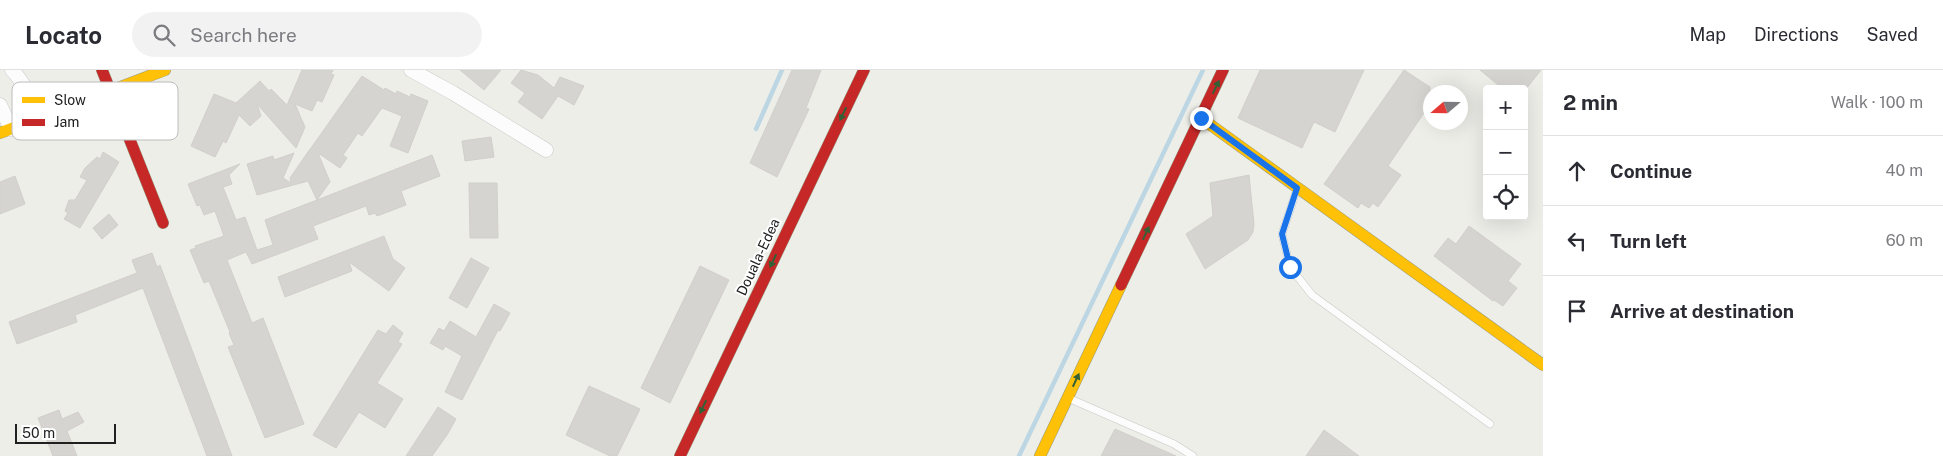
<!DOCTYPE html>
<html lang="en">
<head>
<meta charset="utf-8">
<style>
  :root { --surface:#fff; --page:#f2f2f3; --text:#2b2b33; --muted:#7c7c81; --line:#e1e1e2 }
  body { margin:0; font-family:"Public Sans",sans-serif; background:var(--page); color:var(--text) }
  .controls { position:absolute; right:15px; top:15px; display:grid; overflow:hidden; border-radius:5px; box-shadow:0 5px 20px #0002 }
  .controls button { width:45px; height:45px; display:grid; place-items:center; padding:0; border:0; border-bottom:1px solid var(--line); background:var(--surface); color:var(--text); font:25px sans-serif }
  .compass { position:absolute; left:1423px; top:15px; width:45px; height:45px; border-radius:50%; background:var(--surface); box-shadow:0 5px 20px #0002; rotate:250deg }
  .scale { position:absolute; left:15px; bottom:12px; width:101px; box-sizing:border-box; padding-left:5px; border:2px solid #202020; border-top:0; font-size:14px; line-height:18px; white-space:nowrap; color:#202020; -webkit-text-stroke:4px #fff; paint-order:stroke }
  .stop { position:absolute; width:15px; height:15px; margin:-11px; border:4px solid #1a73e8; border-radius:50%; background:#fff }
  .stop.end { background:#1a73e8; border-color:#fff; box-shadow:0 1px 5px #0008 }
  .list { margin:0; padding:0; list-style:none }
  h2 { display:flex; justify-content:space-between; align-items:center; height:65px; margin:0; padding:0 20px; font-size:21px }
  h2 small { font-size:16px; font-weight:400; color:var(--muted) }
  .list li { display:grid; grid-template-columns:32px 1fr auto; gap:15px; align-items:center; box-sizing:border-box; height:70px; padding:0 20px; border-top:1px solid var(--line) }
  .list b { display:block; font-size:19px; white-space:nowrap }
  .list em { font-size:16px; font-style:normal; color:var(--muted) }
  .icon { flex:none; width:28px; height:28px; fill:none; stroke:currentColor; stroke-width:2; stroke-linecap:round; stroke-linejoin:round }
  .map { position:relative; flex:none; width:1543px; height:386px; overflow:hidden }
  header { display:flex; align-items:center; gap:30px; box-sizing:border-box; height:70px; padding:0 25px; background:var(--surface); border-bottom:1px solid var(--line) }
  header strong { font-size:24px }
  nav { display:flex; gap:28px; margin-inline-start:auto; font-size:18px }
  .search { width:350px; height:45px; background:var(--page); display:flex; align-items:center; gap:12px; box-sizing:border-box; padding:0 18px; border-radius:28px; color:var(--muted); font-size:19px }
  main { display:flex }
  aside { flex:1; background:var(--surface) }
  .map>svg:first-child { display:block }
</style>
</head>
<body>
<header>
<strong>Locato</strong>
<div class="search"><svg class="icon" aria-label="search" viewBox="0 0 24 24"><circle cx="10" cy="10" r="6"/><path d="M15 15l6 6"/></svg>Search here</div>
<nav><a>Map</a><a>Directions</a><a>Saved</a></nav>
</header>
<main>
<div class="map">
<svg width="1543" height="386" viewBox="0 0 1543 386">
  <rect width="100%" height="100%" fill="#eeeee9"/>
  <g fill="none" stroke-linecap="round" stroke-linejoin="round">
    <path stroke="#bcd6e3" stroke-width="4.5" d="M756,59l26,-59
      M1019,386l184,-386"/>
  </g>
  <path fill="#d5d4d0" stroke="#d1cfca" d="M302,0h31l-2,4 3,1 -12,27 -5,-2 -5,11 -17,-7 10,23 -9,21 -39,-44 4,12 -11,10 -11,-11 -13,28 -3,-2 -8,16 -24,-11 23,-52 22,9 24,-22 9,10 2,-2 16,16z
    M460,0h41l-17,20z
    M521,0l17,5 16,13 6,-11 24,9 -10,19 -16,-9 -16,23 -24,-17 7,-9 -14,-10z
    M792,0h29l-15,38 3,1 -32,68 -27,-14z
    M1260,0h104l-29,62 -21,-10 -12,26 -64,-30z
    M1404,0l26,17v17l-42,62 13,9 -23,32 -5,-4 -4,5 -8,-5 -3,5 -34,-24z
    M1480,0h61l-15,19h-23z
    M362,6l22,14 1,-2 11,6 1,-3 13,6 1,-3 17,7 -20,52 -18,-7 12,-30 -20,-8 -20,28 -4,-3 -15,22 4,3 -7,10 -22,-15 12,29 -13,18 115,-45 8,21 -39,15 5,14 -29,11 -2,-3 -6,2 -3,-9 -53,20 5,13 -66,25 -6,-12 -19,8 25,63 11,-5 41,106 -39,14 -37,-91 6,-2 -5,-12 1,-1 -21,-51 -5,2 -14,-33 6,-2 -1,-2 29,-10 -9,-25 -11,4 -4,-10 -3,1 -9,-22 52,-20 -11,11 3,9 -9,3 13,33 9,-3 12,33 16,-5 -8,-25 52,-20 -9,-19 -51,14 -10,-31 26,-8 1,4 20,-7 -11,25 8,5 -1,-5 20,-29h2l-1,-1z
    M491,67l3,20 -29,4 -3,-20z
    M103,82l16,10 -39,66 -16,-9 4,-6 -3,-2 4,-11h6l12,-20 -7,-3 5,-9 12,-11 3,2z
    M1249,105l5,49 -1,8 -5,8 -43,29 -19,-35 27,-18 -3,-33z
    M15,106l10,28 -25,10v-32z
    M469,113h28l1,55h-28z
    M109,144l9,11 -16,14 -9,-11z
    M1469,156l52,38 -13,17 9,7 -14,18 -9,-6 -1,1 -59,-45 14,-18 8,6z
    M384,166l9,23 12,9 -16,23 -40,-29 3,9 -67,26 -7,-20z
    M152,183l5,14 3,-2 72,191h-25l-64,-168 -68,27 2,7 -60,22 -8,-22 128,-49 -5,-13z
    M471,188l18,10 -22,40 -18,-10z
    M700,196l29,14 -59,123 -29,-15z
    M494,234l16,9 -10,18 -2,-1 -36,70 -17,-8 17,-36 -17,-10 -2,4 -13,-7 9,-15 5,3 6,-10 26,16z
    M393,255l10,8 -5,9 4,2 -25,39 26,16 -18,29 -26,-16 -23,36 -23,-13 65,-105 8,4z
    M589,316l51,23 -23,47h-7l-44,-21z
    M438,337l18,12 -9,16 -15,21h-26z
    M59,340l3,9 16,-7 6,10 -17,9 10,25h-24l-15,-38z
    M1115,359l61,27h-75z
    M1324,360l35,26h-53z"/>
  <g fill="none" stroke-linecap="round" stroke-linejoin="round">
    <defs>
      <path id="lane" d="M1297,119l-15,45 8,33 22,28 178,129
        M1068,328l106,46 19,12"/>
      <path id="street" d="M12,0c14,14 19,31 25,49
        M411,0l42,23 93,57
        M0,35l11,24"/>
      <path id="slow" d="M1201,48l342,247
        M0,63l165,-63
        M1040,386l81,-171"/>
      <path id="jam" d="M102,0l61,153
        M1121,215l102,-215
        M680,386l184,-386"/>
    </defs>
    <use href="#lane" stroke="#c7c7c5" stroke-width="8"/>
    <use href="#street" stroke="#c7c7c5" stroke-width="15"/>
    <use href="#slow" stroke="#949a80" stroke-width="12"/>
    <use href="#jam" stroke="#949a80" stroke-width="12"/>
    <use href="#lane" stroke="#fcfcfc" stroke-width="7"/>
    <use href="#street" stroke="#fcfcfc" stroke-width="14"/>
    <use href="#slow" stroke="#ffc107" stroke-width="11"/>
    <use href="#jam" stroke="#c62828" stroke-width="11"/>
  </g>
  <defs><path id="oneway-solid" d="M-6-.8H1V-3.2L6.5 0L1 3.2V.8H-6Z" transform="scale(1.25)"/></defs>
  <g fill="#346036">
    <use href="#oneway-solid" transform="translate(1216 17) rotate(-64)"/>
    <use href="#oneway-solid" transform="translate(843 44) rotate(115)"/>
    <use href="#oneway-solid" transform="translate(1146 163) rotate(-65)"/>
    <use href="#oneway-solid" transform="translate(773 191) rotate(115)"/>
    <use href="#oneway-solid" transform="translate(1076 310) rotate(-65)"/>
    <use href="#oneway-solid" transform="translate(703 337) rotate(115)"/>
  </g>
  <g fill="none" stroke-linecap="round" stroke-linejoin="round">
    <path stroke="#1a73e8" stroke-width="6" d="M1201,48l96,70 -15,46 8,33"/>
  </g>
  <g text-anchor="middle" stroke-width="4" stroke-linejoin="round" paint-order="stroke">
    <g font-size="14" fill="#202020" stroke="#fff">
      <text transform="translate(758 187) rotate(-65)" y="5">Douala-Edea</text>
    </g>
  </g>
  <rect x="12" y="12" width="166" height="58" rx="8" fill="#fff" stroke="#bcbcbc" stroke-width="1"/>
  <rect x="22" y="27" width="23" height="6" fill="#ffc107"/>
  <rect x="22" y="49" width="23" height="7" fill="#c62828"/>
  <g font-size="14" fill="#202020">
    <text x="54" y="35">Slow</text>
    <text x="54" y="57">Jam</text>
  </g>
</svg>
<div class="controls">
<button>+</button>
<button>−</button>
<button><svg class="icon" aria-label="locate" viewBox="0 0 24 24"><circle cx="12" cy="12" r="6"/><path d="M12 2v4M12 18v4M2 12h4M18 12h4"/></svg></button>
</div>
<svg class="compass" viewBox="-18 -18 36 36"><path d="M0-13l5 13h-10z" fill="#e53935"/><path d="M0 13l5-13h-10z" fill="#7c7c81"/></svg>
<div class="scale">50 m</div>
<div class="stop" style="left:1290px;top:197px"></div>
<div class="stop end" style="left:1201px;top:48px"></div>
</div>
<aside>
<h2>2 min<small>Walk · 100 m</small></h2>
<ul class="list">
<li><svg class="icon" aria-label="ahead" viewBox="0 0 24 24"><path d="M12 20V5M6 11l6-6 6 6"/></svg><div><b>Continue</b></div><em>40 m</em></li>
<li><svg class="icon" aria-label="left" viewBox="0 0 24 24"><path d="M17 20v-9H6M10 6l-5 5 5 5"/></svg><div><b>Turn left</b></div><em>60 m</em></li>
<li><svg class="icon" aria-label="arrive" viewBox="0 0 24 24"><path d="M6 21V4h12l-3 4 3 4H6"/></svg><div><b>Arrive at destination</b></div></li>
</ul>
</aside>
</main>
</body>
</html>
